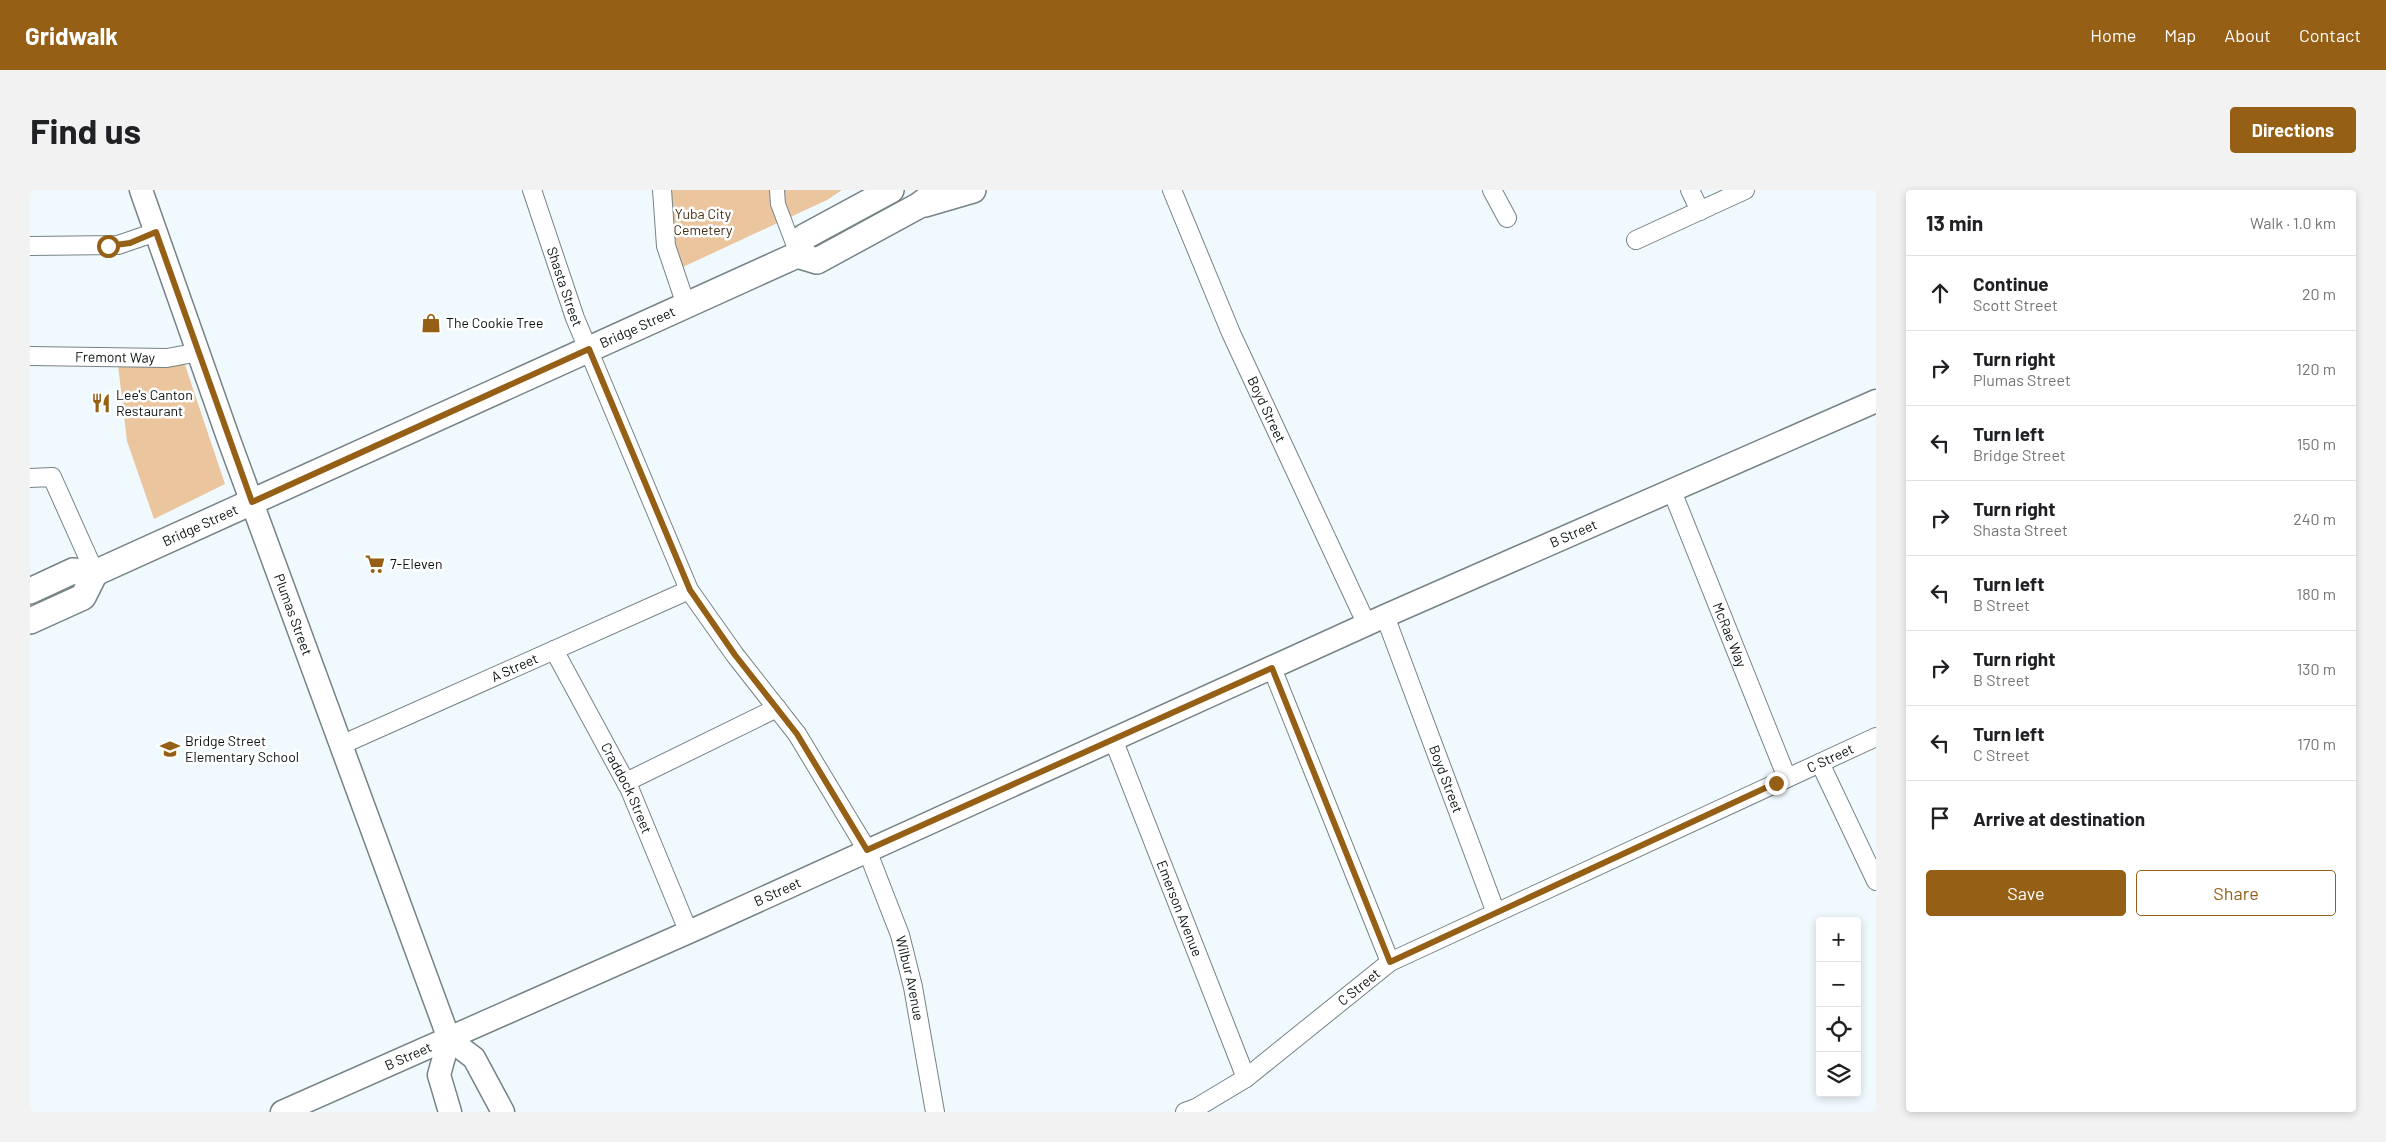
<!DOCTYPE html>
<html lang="en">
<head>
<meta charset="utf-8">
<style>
  :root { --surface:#fff; --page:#f2f2f2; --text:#202124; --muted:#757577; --line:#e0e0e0; --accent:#955f15 }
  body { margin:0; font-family:Barlow,sans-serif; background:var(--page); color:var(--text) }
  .controls { position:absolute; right:15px; bottom:15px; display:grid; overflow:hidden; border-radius:5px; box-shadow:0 2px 8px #0003 }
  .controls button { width:45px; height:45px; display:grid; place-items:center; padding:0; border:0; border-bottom:1px solid var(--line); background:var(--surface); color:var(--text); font:25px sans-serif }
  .stop { position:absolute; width:15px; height:15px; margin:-11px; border:4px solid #955f15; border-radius:50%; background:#fff }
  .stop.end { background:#955f15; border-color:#fff; box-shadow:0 1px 5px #0008 }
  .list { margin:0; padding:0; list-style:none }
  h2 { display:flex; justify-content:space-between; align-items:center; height:65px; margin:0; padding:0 20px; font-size:21px }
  h2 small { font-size:16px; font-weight:400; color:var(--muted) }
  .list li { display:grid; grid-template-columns:32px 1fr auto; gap:15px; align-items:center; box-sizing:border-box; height:75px; padding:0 20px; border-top:1px solid var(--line) }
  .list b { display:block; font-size:19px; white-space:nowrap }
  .list p { margin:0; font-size:16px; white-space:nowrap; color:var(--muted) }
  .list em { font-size:16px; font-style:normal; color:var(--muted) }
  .actions { display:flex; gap:10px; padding:15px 20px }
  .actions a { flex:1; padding:11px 0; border:1px solid var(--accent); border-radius:5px; text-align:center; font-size:18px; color:var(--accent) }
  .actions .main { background:var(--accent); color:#fff }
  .icon { flex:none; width:28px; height:28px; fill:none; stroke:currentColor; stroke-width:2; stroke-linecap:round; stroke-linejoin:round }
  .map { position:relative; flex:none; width:1846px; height:922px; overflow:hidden; border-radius:5px }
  header { display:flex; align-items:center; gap:30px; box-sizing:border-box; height:70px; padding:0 25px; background:var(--accent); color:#fff }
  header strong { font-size:24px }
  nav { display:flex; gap:28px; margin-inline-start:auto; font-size:18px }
  .intro { display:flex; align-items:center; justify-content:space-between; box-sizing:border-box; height:120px; padding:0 30px }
  h1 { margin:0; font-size:35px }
  .button { padding:12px 22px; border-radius:5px; background:var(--accent); color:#fff; font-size:18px; font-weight:700 }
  main { display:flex; gap:30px; padding:0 30px }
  aside { flex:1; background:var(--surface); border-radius:5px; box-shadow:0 2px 8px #0003 }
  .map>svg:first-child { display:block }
</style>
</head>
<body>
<header>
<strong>Gridwalk</strong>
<nav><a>Home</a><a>Map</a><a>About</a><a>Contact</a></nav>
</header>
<div class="intro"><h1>Find us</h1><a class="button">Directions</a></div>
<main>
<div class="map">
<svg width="1846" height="922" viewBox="0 0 1846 922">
  <rect width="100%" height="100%" fill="#f0fafe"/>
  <path fill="#eac59d" d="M639,0h173l-15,10 -144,67 -10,-22z
    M152,166l43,128 -71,35 -27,-78 -10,-84z"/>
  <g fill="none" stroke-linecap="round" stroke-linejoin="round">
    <defs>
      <path id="pedestrian" d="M747,0l1,14 19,50"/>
      <g id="minor">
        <path id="s1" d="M502,0l43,128 114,272 46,65 62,79 70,116 33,85 13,52 22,125"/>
        <path d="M632,0l4,56 20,59"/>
        <path id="s2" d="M1142,0l59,143 136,292"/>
        <path d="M1462,0l15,28"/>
        <path d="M1660,0l10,21"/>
        <path d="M1606,50l109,-50"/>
        <path d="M0,56l88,-1 38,-13"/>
        <path id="s3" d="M0,166l137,2 32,-6"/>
        <path d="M0,288l22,-1 43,96"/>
        <path id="s4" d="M1642,301l115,287"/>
        <path id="s5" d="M1355,426l111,297"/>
        <path id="s6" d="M524,460l76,140 59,143"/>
        <path d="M1242,478l118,294"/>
        <path id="s7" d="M1083,549l133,339"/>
        <path id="s8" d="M311,555l348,-155"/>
        <path d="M1790,573l56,118"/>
        <path d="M596,592l151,-74"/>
        <path id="s9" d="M1155,922l11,-4 50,-30 144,-116 486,-225"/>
      </g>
      <g id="tertiary">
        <path id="s10" d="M111,0l88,250 220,599"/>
        <path d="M419,849l25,19 29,54"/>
        <path d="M419,849l-10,36 11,37"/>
        <path id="s11" d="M252,922l418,-185 685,-311 491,-215"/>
      </g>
      <g id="secondary">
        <path d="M895,14l48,-14"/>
        <path d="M767,65l7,-18 87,-47"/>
        <path id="s12" d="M0,401l43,-20 22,2 702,-318 20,6 101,-55 22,-16"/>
        <path d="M0,431l53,-24 12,-24"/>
      </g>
    </defs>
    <use href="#pedestrian" stroke="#768286" stroke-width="16"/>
    <use href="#minor" stroke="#768286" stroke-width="20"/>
    <use href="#tertiary" stroke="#768286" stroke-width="25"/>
    <use href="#secondary" stroke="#768286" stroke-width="28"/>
    <use href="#pedestrian" stroke="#fff" stroke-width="14"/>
    <use href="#minor" stroke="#fff" stroke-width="18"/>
    <use href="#tertiary" stroke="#fff" stroke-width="22"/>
    <use href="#secondary" stroke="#fff" stroke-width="25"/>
  </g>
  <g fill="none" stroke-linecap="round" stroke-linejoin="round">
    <path stroke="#955f15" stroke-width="6" d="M78,56l22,-3 26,-11 96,270 337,-153 101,241 45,65 62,79 70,116 405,-182 118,294 386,-179"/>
  </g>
  <defs>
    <symbol id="shop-bare" viewBox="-9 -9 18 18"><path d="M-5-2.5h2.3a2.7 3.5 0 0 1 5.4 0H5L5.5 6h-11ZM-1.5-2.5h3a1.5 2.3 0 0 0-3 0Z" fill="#955f15" stroke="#fff" stroke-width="2.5" paint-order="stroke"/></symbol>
    <symbol id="restaurant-bare" viewBox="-9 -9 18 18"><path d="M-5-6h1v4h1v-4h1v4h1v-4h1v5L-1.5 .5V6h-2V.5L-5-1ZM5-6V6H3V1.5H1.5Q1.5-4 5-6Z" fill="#955f15" stroke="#fff" stroke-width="2.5" paint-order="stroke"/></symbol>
    <symbol id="supermarket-bare" viewBox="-9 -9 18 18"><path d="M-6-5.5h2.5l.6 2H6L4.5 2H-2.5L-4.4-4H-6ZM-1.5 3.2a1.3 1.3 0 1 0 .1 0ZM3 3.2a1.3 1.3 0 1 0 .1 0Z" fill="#955f15" stroke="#fff" stroke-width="2.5" paint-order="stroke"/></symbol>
    <symbol id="school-bare" viewBox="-9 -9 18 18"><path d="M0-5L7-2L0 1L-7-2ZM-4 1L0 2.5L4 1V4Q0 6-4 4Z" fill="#955f15" stroke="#fff" stroke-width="2.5" paint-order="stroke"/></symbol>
  </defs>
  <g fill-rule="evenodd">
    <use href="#shop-bare" x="387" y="119" width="28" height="28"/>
    <use href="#restaurant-bare" x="57" y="199" width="28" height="28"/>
    <use href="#supermarket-bare" x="331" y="360" width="28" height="28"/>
    <use href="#school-bare" x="126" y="545" width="28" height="28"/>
  </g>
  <g text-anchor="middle" stroke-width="5" stroke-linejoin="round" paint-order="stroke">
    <g font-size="14" fill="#452f16" stroke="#fff">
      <text x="673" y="29">Yuba City<tspan x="673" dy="16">Cemetery</tspan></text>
    </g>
    <g font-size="14" fill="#0d1213" stroke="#fff">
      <text dy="5" stroke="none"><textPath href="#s1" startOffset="102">Shasta Street</textPath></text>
      <text dy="5" stroke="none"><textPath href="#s12" startOffset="665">Bridge Street</textPath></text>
      <text dy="5" stroke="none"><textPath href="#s3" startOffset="85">Fremont Way</textPath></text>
      <text dy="5" stroke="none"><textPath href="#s2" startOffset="239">Boyd Street</textPath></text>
      <text dy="5" stroke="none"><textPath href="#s12" startOffset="185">Bridge Street</textPath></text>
      <text dy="5" stroke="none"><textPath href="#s11" startOffset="1415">B Street</textPath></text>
      <text dy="5" stroke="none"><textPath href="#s10" startOffset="451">Plumas Street</textPath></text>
      <text dy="5" stroke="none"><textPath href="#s4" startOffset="155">McRae Way</textPath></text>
      <text dy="5" stroke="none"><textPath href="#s8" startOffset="190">A Street</textPath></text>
      <text dy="5" stroke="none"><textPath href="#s9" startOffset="740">C Street</textPath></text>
      <text dy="5" stroke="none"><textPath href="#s5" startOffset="174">Boyd Street</textPath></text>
      <text dy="5" stroke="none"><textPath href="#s6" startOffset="156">Craddock Street</textPath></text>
      <text dy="5" stroke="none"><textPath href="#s11" startOffset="542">B Street</textPath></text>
      <text dy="5" stroke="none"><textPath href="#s7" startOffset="182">Emerson Avenue</textPath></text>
      <text dy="5" stroke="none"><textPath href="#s1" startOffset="881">Wilbur Avenue</textPath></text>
      <text dy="5" stroke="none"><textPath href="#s9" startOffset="215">C Street</textPath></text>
      <text dy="5" stroke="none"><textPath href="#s11" startOffset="138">B Street</textPath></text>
    </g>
    <g font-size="14" fill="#0d1213" stroke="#fff" text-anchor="start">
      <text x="416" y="138">The Cookie Tree</text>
      <text x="86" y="210">Lee's Canton<tspan x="86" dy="16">Restaurant</tspan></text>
      <text x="360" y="379">7-Eleven</text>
      <text x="155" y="556">Bridge Street<tspan x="155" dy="16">Elementary School</tspan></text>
    </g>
  </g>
</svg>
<div class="controls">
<button>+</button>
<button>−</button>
<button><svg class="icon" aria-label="locate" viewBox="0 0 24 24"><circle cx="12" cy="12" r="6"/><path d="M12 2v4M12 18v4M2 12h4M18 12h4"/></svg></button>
<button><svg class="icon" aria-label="layers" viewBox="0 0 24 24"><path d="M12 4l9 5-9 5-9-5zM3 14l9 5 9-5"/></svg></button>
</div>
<div class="stop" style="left:78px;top:56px"></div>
<div class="stop end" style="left:1746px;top:593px"></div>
</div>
<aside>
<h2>13 min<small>Walk · 1.0 km</small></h2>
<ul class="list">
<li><svg class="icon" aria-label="ahead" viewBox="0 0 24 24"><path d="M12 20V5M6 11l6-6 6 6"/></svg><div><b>Continue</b><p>Scott Street</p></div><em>20 m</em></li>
<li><svg class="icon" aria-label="right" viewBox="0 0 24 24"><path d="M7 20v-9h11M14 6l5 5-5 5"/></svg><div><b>Turn right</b><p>Plumas Street</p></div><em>120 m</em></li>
<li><svg class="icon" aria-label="left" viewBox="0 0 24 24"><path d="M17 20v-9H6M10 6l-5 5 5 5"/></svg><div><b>Turn left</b><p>Bridge Street</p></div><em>150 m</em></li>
<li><svg class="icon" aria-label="right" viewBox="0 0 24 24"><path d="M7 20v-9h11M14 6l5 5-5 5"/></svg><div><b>Turn right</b><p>Shasta Street</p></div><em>240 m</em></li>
<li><svg class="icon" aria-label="left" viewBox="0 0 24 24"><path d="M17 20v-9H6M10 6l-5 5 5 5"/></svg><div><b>Turn left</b><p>B Street</p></div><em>180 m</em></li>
<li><svg class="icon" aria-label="right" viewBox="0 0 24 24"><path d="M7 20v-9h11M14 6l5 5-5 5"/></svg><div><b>Turn right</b><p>B Street</p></div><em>130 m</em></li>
<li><svg class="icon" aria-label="left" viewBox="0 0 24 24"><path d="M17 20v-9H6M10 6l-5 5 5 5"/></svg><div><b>Turn left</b><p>C Street</p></div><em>170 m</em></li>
<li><svg class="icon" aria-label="arrive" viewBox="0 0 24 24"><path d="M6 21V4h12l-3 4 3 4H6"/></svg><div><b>Arrive at destination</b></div></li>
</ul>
<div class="actions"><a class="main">Save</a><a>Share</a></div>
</aside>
</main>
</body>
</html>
